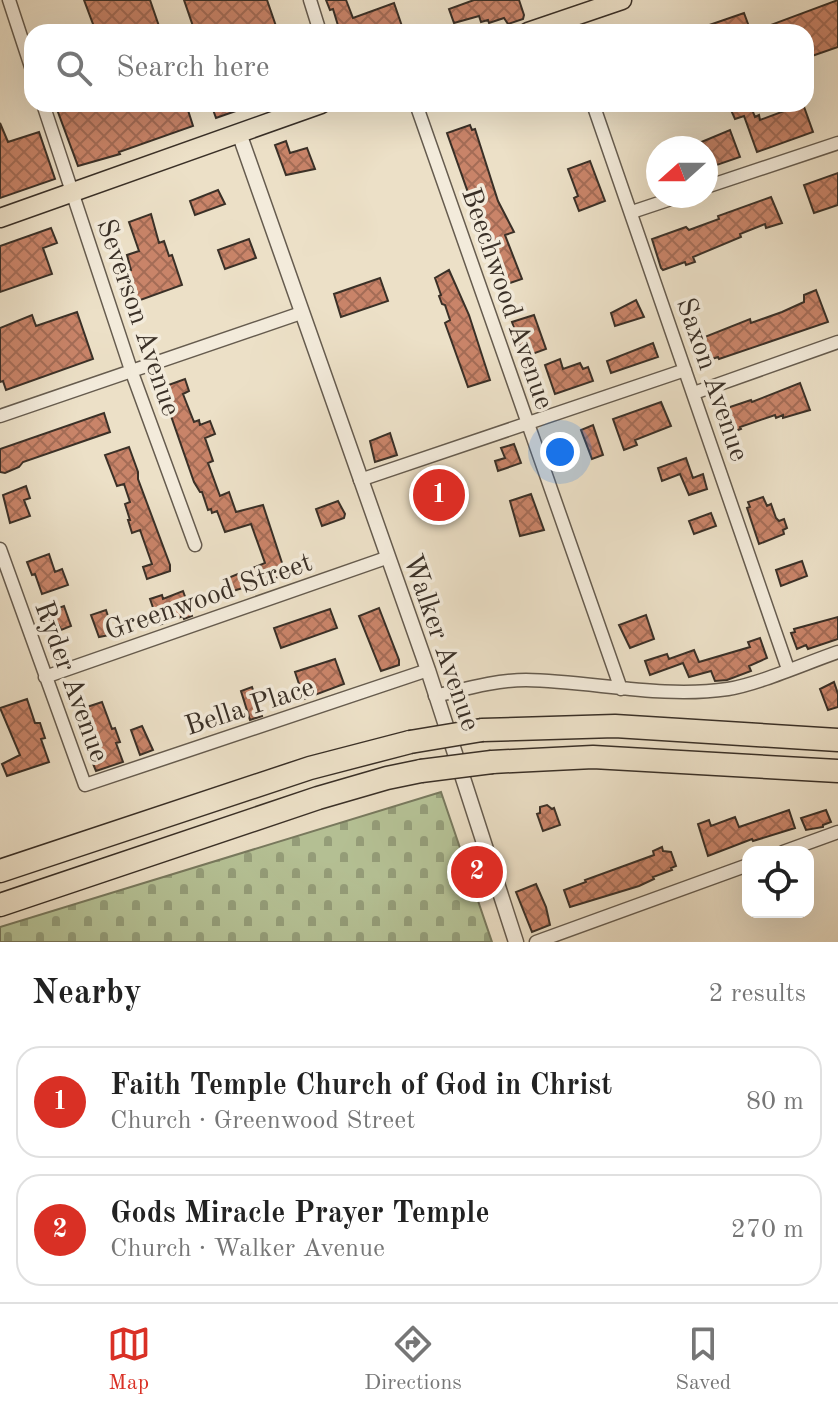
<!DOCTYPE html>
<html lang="en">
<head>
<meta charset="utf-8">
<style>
  :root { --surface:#fff; --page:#f6f6f6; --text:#222; --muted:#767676; --line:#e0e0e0; --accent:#d93025 }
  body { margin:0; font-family:"Old Standard TT",serif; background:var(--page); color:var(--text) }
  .controls { position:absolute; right:24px; bottom:24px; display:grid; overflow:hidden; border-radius:16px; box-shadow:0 8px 32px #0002 }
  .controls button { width:72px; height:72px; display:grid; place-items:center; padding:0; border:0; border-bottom:2px solid var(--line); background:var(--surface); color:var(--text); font:40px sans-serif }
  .compass { position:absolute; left:646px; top:136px; width:72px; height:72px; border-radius:50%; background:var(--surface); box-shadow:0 8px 32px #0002; rotate:249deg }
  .you { position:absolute; left:560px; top:452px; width:28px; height:28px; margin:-20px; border:6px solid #fff; border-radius:50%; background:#1a73e8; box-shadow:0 0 0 12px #1a73e833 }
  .badge { display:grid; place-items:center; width:52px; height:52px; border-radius:50%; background:var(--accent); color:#fff; font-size:26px; font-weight:700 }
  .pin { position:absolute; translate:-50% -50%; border:4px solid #fff; box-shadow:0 2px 8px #0006 }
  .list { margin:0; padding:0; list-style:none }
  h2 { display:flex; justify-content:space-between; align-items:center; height:104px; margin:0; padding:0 32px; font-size:34px }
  h2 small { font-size:26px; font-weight:400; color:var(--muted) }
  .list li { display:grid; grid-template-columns:52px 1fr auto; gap:24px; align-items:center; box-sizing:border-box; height:112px; margin:0 16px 16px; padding:0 16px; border:2px solid var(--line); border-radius:24px }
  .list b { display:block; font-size:30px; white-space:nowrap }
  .list p { margin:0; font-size:26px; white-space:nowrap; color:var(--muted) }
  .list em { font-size:26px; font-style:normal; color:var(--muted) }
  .icon { flex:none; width:44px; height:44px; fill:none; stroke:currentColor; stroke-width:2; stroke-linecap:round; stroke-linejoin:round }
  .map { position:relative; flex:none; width:838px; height:942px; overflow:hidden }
  .search { position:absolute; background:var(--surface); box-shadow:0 8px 32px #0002; left:24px; right:24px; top:24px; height:88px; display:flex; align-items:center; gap:20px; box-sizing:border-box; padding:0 28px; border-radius:24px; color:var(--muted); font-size:30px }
  .sheet { height:360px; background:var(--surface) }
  nav { display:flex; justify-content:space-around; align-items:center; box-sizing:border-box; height:112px; border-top:2px solid var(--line); background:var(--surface); font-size:22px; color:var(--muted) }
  nav a { display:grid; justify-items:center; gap:4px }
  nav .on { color:var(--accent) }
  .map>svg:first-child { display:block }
</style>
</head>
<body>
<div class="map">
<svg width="838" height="942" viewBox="0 0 838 942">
  <defs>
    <pattern id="cemetery-stones" width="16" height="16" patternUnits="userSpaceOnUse" patternTransform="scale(2)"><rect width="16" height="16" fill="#b6c397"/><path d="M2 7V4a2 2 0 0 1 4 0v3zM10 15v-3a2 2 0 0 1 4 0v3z" fill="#959f7b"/></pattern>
    <pattern id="building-cross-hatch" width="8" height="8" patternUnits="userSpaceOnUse" patternTransform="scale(2)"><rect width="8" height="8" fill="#c98469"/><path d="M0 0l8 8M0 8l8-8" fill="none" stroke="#a46c56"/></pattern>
  </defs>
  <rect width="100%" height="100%" fill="#ece0c7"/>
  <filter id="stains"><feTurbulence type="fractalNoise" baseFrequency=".0025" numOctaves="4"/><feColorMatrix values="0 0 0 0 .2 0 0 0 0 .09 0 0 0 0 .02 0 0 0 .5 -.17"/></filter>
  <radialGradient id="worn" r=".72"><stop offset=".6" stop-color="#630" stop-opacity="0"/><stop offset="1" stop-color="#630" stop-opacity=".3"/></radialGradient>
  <path fill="url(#cemetery-stones)" stroke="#787a5f" stroke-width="2" d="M441,792l51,150h-492v-15z"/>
  <path fill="url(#building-cross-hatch)" stroke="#3a3027" stroke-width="2" d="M84,0h66l11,32h-65z
    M184,0h83l11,32h-83z
    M326,0h20l7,18 41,-15 10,29h-64l-7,-23 -3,1z
    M474,0h45l5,15 -1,4 -15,5 -4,-6 -15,5 -1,-3 -7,2 -2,-6 -25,7 -5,-14z
    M838,0v47l-32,11v-26h-54z
    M744,13l7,19h-58l-1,-1z
    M55,104h131l7,22 -74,26 1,2 -42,12z
    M211,104h42v1l-37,13z
    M746,104h4l5,13 4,-2 1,5 43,-16 10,28 -56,20 -13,-36 -9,3 -4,-9z
    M0,123l8,19 31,-10 16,47 -55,19z
    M470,125l2,5 3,-1 23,72 16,31 -9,3 17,44 -21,7 -54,-153z
    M730,130l10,27 -32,11 -2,-20h-19z
    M286,141l4,12 17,-5 8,21 -29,6 -11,-30z
    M590,161l15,40 -26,10 -5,-13 4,-2 -10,-27z
    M838,173v32l-24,8 -10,-28z
    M218,190l7,14 -30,11 -5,-14z
    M771,197l11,26 -16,5 -1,-4 -25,10 1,3 -48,20 2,5 -9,3 -1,-3 -22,8 -2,-2 -9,-29 34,-12 3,3 30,-11 -1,-3z
    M151,214l8,29 5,-2 5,15 3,-1 10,30 -50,18 -11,-30 10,-3 -4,-15 12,-4 -10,-29z
    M51,228l6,15 -14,5 9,26 -52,18v-46z
    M249,239l7,19 -31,11 -7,-19z
    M449,270l20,45 21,65 -22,7 -23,-64 5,-3 -5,-15 -3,-1 -3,-8 2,-1 -6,-17z
    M380,278l8,23 -47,16 -7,-23z
    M816,290l12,32 -109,37 -1,-2 -18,6 -8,-21 58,-23 1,4 31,-11 22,-10v-7z
    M636,300l8,17 -29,9 -4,-13z
    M77,312l16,47 -87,31 -3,-9 -3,1v-54l32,-13 4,11z
    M534,315l12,34 -22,8 -12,-35z
    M653,343l5,14 -47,16 -4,-12z
    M560,359l3,10 17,-6 3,6 5,-2 5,14 -38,13 -10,-29z
    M185,379l4,12 -6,3 11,28 5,-2 1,5 10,-4 5,13 -10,4 8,23 -5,2 12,33 9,-4 7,20 27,-7 23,70 -53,16 -5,-13 37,-15 -14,-39 -26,8 -8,-21 -5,2 -1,-4 -3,1 -6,-18h-2l-6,-10 -31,-89v-6z
    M800,383l10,27 -27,8v-3l-7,3 -1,-3 -35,12 1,2 -14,5 -8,-21 5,-2v-2l27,-9 1,2z
    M661,402l10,24 -36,14 2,5 -13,5 -11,-31z
    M104,413l6,19 -87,30 -4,5 -14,6 -5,-1v-23z
    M593,425l10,30 -11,4 -11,-29z
    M390,433l7,22 -22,7 -5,-21z
    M514,444l7,19 -23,8 -3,-10 10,-3 -4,-10z
    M129,447l9,25v7l32,86v6l-23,8 -4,-12 9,-3 -12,-34 -8,3 -4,-13h2l-5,-16 5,-2 -6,-18 -7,2 -12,-31z
    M686,458l7,20 10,-4 4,15 -18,6 -9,-21 -18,7 -4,-13z
    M26,486l4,12 -6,2 6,16 -20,7 -7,-28z
    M531,494l13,36 -24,6 -10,-35z
    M763,497l4,9 4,-2 5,14 3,3 5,-2 3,9 -4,2 1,4 -25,10 -12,-36 3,-1 -2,-5z
    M338,501l7,13 -1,4 -22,8 -6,-17z
    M711,513l5,13 -22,8 -5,-13z
    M49,554l6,18 7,-3 6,16 -26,9 -7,-20 -3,1 -5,-13z
    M802,561l5,15 -26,10 -5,-16z
    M183,591l9,25 -8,3 -1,-3 -24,9 -9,-26 12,-4 1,4z
    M64,606l7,20 -10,4 -3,-6 -7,2 -6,-13z
    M379,608l20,52v5l-18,6 -22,-55z
    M330,609l7,19 -56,20 -7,-20z
    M106,610l8,24 -15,3 -8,-22z
    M646,615l8,24 -24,9 -11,-23z
    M838,617v22l-30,10 -2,-4 -9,4 -6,-16 4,-1 -1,-3z
    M760,638l7,20 -18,8 2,5 -24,9 -12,1 -4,-10 -22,6 -6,-14 -33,12 -5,-14 22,-7 2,5 25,-9 5,12 51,-15 -2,-5z
    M335,659l9,25 -40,15 -9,-27z
    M834,682l4,12v13l-10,3 -8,-21z
    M252,687l10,29 -12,4 -9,-29z
    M27,699l8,24h5l5,15 -4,1 8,23 -42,14 -5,-12 18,-9 -20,-47z
    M102,702l10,27 3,-1 5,14 -4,1 7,19 -27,9 -5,-12 11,-4 -10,-33 -5,2 -4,-11 2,-1 -1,-4z
    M142,726l11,24 -13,5 -9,-25z
    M547,805l5,4 2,-1 6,17 -17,6 -6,-17 3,-1v-6z
    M789,810l6,18 -42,13 -1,-2 -44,17 -10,-32 11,-4 2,6 24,-9 4,10 3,-1z
    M826,810l5,12 -8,3v2l-17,3 -5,-12z
    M662,847l1,4 8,1 5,14 -5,2 1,2 -19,7 1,2 -15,7 -69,21 -6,-17 22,-8 -1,-2 69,-25 -1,-4z
    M536,884l10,23 4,18 -18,7 -16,-40z"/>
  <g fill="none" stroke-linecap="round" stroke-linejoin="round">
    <defs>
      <path id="minor" d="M9,0l23,70
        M310,0l10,32
        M43,104l88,266 64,175
        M416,104l205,585
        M593,104l195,565
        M706,187l132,-44
        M632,212l48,-16
        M694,393l144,-51
        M0,416l301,-103
        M360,480l325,-110
        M0,549l85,236 343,-115
        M45,677l341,-119
        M435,696c30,-7 60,-16 91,-16 67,1 134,19 202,9 31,-5 78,-26 110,-37
        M783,852l55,-20
        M536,942l212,-77"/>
      <path id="tertiary" d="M239,133l189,537 88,272"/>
      <path id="primary" d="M528,32l94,-32
        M0,218l321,-114"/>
      <path id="motorway" d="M482,730l133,-4 223,14
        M492,762l101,-5 245,14
        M0,871l310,-103 100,-26
        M0,905l318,-107 69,-20 34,-7"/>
    </defs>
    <use href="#minor" stroke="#665c4f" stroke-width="15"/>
    <use href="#tertiary" stroke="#665c4f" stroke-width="17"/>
    <use href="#primary" stroke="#3a3027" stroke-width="21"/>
    <use href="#motorway" stroke="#3a3027" stroke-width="25"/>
    <use href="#minor" stroke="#f3ebdb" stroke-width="12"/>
    <use href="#tertiary" stroke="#f3ebdb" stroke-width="14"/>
    <use href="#primary" stroke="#ece0c7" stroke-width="18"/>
    <use href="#motorway" stroke="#ece0c7" stroke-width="22"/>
    <defs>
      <path id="motorway-bridge" d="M410,742l72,-12
        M421,771l71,-9"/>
    </defs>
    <use href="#motorway-bridge" stroke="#3a3027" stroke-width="25" stroke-linecap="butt"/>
    <use href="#motorway-bridge" stroke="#ece0c7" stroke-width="22"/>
  </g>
  <g text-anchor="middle" stroke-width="7" stroke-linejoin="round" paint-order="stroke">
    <g font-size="28" fill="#3a3027" stroke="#f3ebdb">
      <text transform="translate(509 298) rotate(71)" y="10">Beechwood Avenue</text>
      <text transform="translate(140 317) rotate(71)" y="10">Severson Avenue</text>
      <text transform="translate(714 379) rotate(71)" y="10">Saxon Avenue</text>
      <text transform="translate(208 595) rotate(-19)" y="10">Greenwood Street</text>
      <text transform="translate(443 642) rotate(71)" y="10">Walker Avenue</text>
      <text transform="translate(73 681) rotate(70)" y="10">Ryder Avenue</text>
      <text transform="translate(249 705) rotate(-18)" y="10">Bella Place</text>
    </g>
  </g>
  <rect width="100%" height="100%" filter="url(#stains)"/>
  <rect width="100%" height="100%" fill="url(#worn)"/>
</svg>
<div class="controls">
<button><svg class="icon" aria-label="locate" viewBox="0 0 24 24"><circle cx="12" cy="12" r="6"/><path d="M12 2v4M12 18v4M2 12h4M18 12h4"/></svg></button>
</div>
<svg class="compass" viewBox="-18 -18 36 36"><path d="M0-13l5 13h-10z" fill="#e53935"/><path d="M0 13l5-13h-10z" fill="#767676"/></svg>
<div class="you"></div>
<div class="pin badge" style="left:439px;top:495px">1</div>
<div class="pin badge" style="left:477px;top:872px">2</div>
<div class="search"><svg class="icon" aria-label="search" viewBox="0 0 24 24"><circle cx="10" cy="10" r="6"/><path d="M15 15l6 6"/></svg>Search here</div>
</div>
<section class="sheet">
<h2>Nearby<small>2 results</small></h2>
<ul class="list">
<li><span class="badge">1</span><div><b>Faith Temple Church of God in Christ</b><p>Church · Greenwood Street</p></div><em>80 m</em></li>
<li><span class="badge">2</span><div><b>Gods Miracle Prayer Temple</b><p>Church · Walker Avenue</p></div><em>270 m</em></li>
</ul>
</section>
<nav>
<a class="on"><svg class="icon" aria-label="map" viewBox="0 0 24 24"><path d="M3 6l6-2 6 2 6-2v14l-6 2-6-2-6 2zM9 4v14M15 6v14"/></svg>Map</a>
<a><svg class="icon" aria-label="directions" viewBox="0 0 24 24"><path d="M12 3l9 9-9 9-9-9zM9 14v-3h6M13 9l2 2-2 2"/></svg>Directions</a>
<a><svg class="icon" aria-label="saved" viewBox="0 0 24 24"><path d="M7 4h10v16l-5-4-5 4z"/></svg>Saved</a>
</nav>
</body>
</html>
